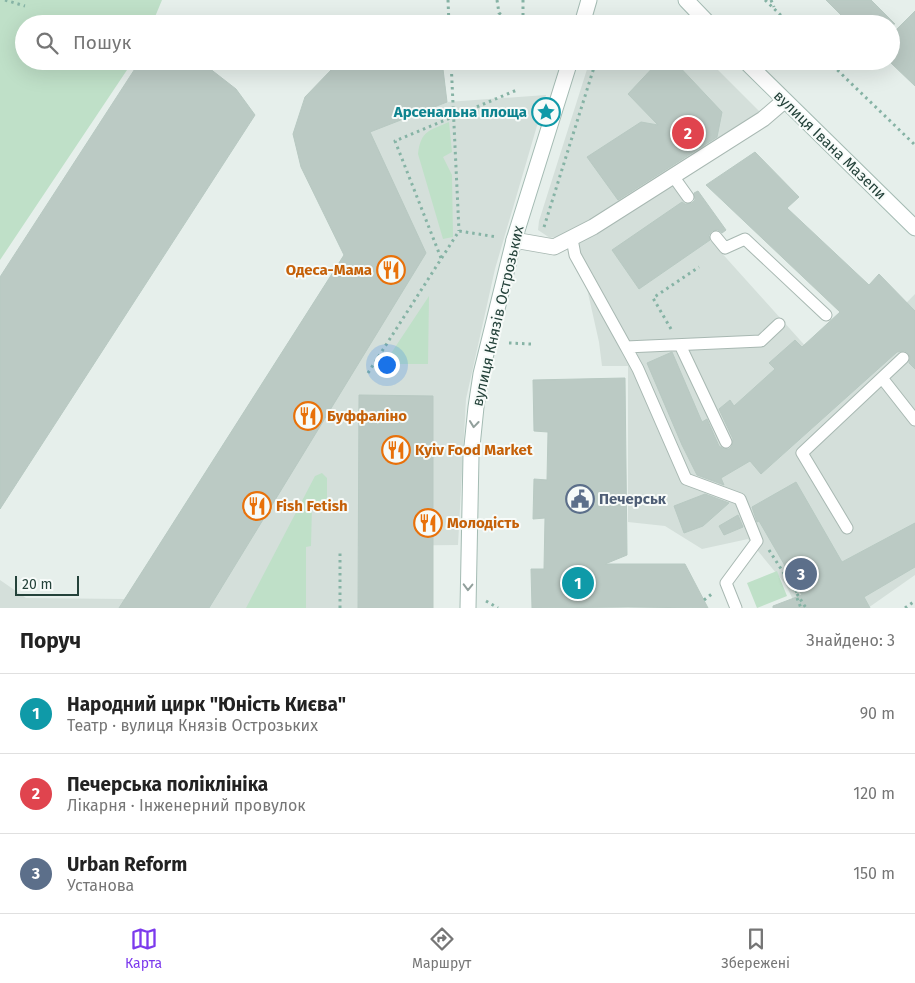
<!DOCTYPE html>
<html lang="uk">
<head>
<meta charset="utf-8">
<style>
  :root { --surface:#fff; --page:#f2f2f2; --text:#222; --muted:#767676; --line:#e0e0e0; --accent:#7c3aed }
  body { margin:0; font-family:"Fira Sans",sans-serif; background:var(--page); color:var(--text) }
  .scale { position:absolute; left:15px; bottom:12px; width:64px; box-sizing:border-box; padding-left:5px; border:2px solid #24423a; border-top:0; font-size:14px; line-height:18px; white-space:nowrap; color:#24423a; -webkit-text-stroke:4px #f7fbf9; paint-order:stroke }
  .you { position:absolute; left:386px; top:364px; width:18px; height:18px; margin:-12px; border:4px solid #fff; border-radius:50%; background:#1a73e8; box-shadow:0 0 0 8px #1a73e833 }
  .badge { display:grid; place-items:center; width:32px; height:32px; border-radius:50%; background:var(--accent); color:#fff; font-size:16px; font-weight:700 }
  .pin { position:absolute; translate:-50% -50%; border:2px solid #fff; box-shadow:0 1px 5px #0006 }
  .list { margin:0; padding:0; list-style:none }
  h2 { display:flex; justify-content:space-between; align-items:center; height:65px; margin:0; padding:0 20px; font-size:21px }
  h2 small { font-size:16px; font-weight:400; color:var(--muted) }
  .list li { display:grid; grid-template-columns:32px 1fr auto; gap:15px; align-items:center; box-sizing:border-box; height:80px; padding:0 20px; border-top:1px solid var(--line) }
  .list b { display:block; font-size:19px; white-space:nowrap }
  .list p { margin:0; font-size:16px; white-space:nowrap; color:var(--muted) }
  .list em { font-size:16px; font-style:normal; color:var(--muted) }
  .icon { flex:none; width:28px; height:28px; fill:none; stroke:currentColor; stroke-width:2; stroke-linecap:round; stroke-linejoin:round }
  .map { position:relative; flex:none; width:915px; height:608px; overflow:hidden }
  .search { position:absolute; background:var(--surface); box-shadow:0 5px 20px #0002; left:15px; right:15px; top:15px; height:55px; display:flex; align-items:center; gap:12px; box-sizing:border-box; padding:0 18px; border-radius:28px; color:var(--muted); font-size:19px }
  .sheet { height:305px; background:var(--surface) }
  nav { display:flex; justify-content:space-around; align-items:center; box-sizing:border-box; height:70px; border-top:1px solid var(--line); background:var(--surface); font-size:14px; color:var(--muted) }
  nav a { display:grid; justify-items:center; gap:2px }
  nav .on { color:var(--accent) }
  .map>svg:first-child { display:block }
</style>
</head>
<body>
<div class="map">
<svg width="915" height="608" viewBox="0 0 915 608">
  <rect width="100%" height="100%" fill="#e6efeb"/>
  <path fill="#d4dfda" d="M353,61h89l5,41 99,-7 -51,174 -29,130 -8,146 -100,1v62h-358v-28l26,18 99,1 219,-344 -43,-88 -8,-33z
    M601,61h108l53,53 -186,119 -26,5 -12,-8 1,-9 50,-158 10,3z
    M673,185l37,55 116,129 49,-34 40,-41v281l-47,33h-71l-11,-23 -38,-46 -46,10 -37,-23 -37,-4v-156h-26l-3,-24 -22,-98z"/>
  <path fill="#bfe0c8" d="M0,0h162l-10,24h-128v37h109l-133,199z
    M449,122l3,30 -9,5 9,18 1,62 -10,2 -25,-85c3,-24 11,-23 31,-32z
    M429,296l-1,68h-44z
    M322,473l5,5v27l-15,1 -1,40 -5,1v61h-60l69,-132z
    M777,571l10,25 -30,12 -10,-25z"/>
  <path fill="#bbcac4" stroke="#b8c9c2" d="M826,0h45l24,24h-45z
    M915,11v75l-24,-23v-28z
    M140,61h54l15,7 27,21 19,26 -255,394v-232z
    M353,61h89l5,41 -77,30 56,121 -217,355h-90l225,-353 -43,-88 -8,-33 12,-37 27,-28z
    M659,61h15l48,51 -5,25 -99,63 -31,-43 54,-35 17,3 -30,-31z
    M755,152l44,45 -12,11 82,77 10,-11 36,37v58l-6,-6 1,-6 -2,-4 -3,-2 -8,1 -136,122 -11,-13 -29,17 3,7 -27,-10 -15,-30 -35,-82 25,-11 30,70 5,-3 12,27 3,2 7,1 3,-3 1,-7 -14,-30 11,-9 4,6 41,-37 -6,-6 26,-23 7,7 38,-35 -134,-127z
    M698,191l28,39 -4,3 -4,-3 -6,1 -3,4 1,5 -71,49 -27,-39 70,-48 3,2 7,-1 3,-3 -1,-7z
    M625,378l2,177 -22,9h80l23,44 -80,-1 -96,1 -1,-39h13l1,-51 -12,1 1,-40 13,1 1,-48 -14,-1 -1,-51z
    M359,395l74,1v212h-75z
    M796,482l46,80 73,-39v44l-51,30 6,11h-97v-2l29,-11 -43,-74 -2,1 -5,-15z
    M705,494l24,9 -26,23 -19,7 -10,-27z
    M738,515l5,12 -19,8 -5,-9z"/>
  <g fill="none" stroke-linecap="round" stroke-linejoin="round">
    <defs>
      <path id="lane" d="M673,176l15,21
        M716,237l9,11 20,-9 81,76
        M572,239l3,16 51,92 135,-6 18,-17
        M680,345l46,97
        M626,347l12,22 48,110 54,20 17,42 -31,42 10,25
        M882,378l33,42
        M847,528l-45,-75 101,-95"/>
      <path id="street" d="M514,240l40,7 39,-20 170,-108 21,-18"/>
      <path id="secondary" d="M686,0l23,24
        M582,24l7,-24
        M745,61l170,167
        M468,608l3,-152 5,-49 5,-33 33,-134 56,-179"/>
    </defs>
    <use href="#lane" stroke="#a8b8b2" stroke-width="13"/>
    <use href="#street" stroke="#a8b8b2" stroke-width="17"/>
    <use href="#secondary" stroke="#a4bbb3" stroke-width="17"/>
    <path stroke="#86b3a5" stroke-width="3" stroke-dasharray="2.5 4" stroke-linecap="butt" d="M5,0l20,6
      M448,0l1,24
      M497,0l2,13 15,11
      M523,0v24
      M765,0l25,24
      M771,0l3,7
      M636,24h9
      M451,61l8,170
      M828,61l87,84
      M544,227l52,-166
      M441,258l-46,-117 122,-51
      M671,329l-18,-31 46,-31
      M509,343l22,1
      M368,373l91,-142 38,6
      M769,550l37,58
      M795,592l12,-7
      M797,598l4,10
      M704,600l9,-7
      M486,601l12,7
      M340,608v-56
      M905,608l10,-7"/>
    <use href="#lane" stroke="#fff" stroke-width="11"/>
    <use href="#street" stroke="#fff" stroke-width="15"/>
    <use href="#secondary" stroke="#fff" stroke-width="15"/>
  </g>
  <defs><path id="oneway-chevron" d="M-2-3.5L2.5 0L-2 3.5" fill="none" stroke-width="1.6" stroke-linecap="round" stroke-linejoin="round" transform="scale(1.25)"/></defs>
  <g stroke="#92a09c">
    <use href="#oneway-chevron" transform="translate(474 424) rotate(96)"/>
    <use href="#oneway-chevron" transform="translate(468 587) rotate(91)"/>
  </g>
  <defs>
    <symbol id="sight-ring" viewBox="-11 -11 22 22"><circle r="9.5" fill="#f7fbf9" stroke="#0f9aa8" stroke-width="1.5"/><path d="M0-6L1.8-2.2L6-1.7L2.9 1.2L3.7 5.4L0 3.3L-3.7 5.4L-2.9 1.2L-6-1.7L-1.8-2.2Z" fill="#0f9aa8"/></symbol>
    <symbol id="restaurant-ring" viewBox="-11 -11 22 22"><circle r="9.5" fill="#f7fbf9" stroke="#e8710a" stroke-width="1.5"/><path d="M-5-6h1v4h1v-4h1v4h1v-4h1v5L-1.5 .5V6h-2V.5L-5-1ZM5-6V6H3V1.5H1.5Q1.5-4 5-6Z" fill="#e8710a"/></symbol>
    <symbol id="civic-ring" viewBox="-11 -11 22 22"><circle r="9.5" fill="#f7fbf9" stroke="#5c6f8a" stroke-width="1.5"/><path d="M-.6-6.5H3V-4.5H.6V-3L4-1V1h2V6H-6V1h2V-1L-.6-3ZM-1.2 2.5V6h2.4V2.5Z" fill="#5c6f8a"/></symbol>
  </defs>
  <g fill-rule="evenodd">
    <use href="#sight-ring" x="530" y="96" width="32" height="32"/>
    <use href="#restaurant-ring" x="375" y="254" width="32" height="32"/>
    <use href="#restaurant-ring" x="292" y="400" width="32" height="32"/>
    <use href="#restaurant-ring" x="380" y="434" width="32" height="32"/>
    <use href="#civic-ring" x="564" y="483" width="32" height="32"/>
    <use href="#restaurant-ring" x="241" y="490" width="32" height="32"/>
    <use href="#restaurant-ring" x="412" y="507" width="32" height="32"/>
  </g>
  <g text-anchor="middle" stroke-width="4" stroke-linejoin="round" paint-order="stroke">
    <g font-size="15" font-weight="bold" fill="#0d838f" stroke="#f7fbf9" text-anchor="end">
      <text x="527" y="117">Арсенальна площа</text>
    </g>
    <g font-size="15" fill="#24423a" stroke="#f7fbf9">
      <text transform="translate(830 145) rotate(44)" y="5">вулиця Івана Мазепи</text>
      <text transform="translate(498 316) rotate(-77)" y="5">вулиця Князів Острозьких</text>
    </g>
    <g font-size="15" font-weight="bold" fill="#c56008" stroke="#f7fbf9" text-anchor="start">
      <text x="372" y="275" text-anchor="end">Одеса-Мама</text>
      <text x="327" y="421">Буффаліно</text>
      <text x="415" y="455">Kyiv Food Market</text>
      <text x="276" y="511">Fish Fetish</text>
      <text x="447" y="528">Молодiсть</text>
    </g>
    <g font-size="15" font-weight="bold" fill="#4e5e75" stroke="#f7fbf9" text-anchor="start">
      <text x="599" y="504">Печерськ</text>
    </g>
  </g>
</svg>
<div class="scale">20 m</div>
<div class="you"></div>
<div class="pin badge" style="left:578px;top:583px;background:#0f9aa8">1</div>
<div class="pin badge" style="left:688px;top:133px;background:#e0444e">2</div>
<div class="pin badge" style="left:801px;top:574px;background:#5c6f8a">3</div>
<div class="search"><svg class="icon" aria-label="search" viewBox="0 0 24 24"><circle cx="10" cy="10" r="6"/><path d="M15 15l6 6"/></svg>Пошук</div>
</div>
<section class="sheet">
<h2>Поруч<small>Знайдено: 3</small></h2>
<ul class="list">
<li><span class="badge" style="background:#0f9aa8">1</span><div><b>Народний цирк &quot;Юність Києва&quot;</b><p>Театр · вулиця Князів Острозьких</p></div><em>90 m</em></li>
<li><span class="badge" style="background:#e0444e">2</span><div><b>Печерська поліклініка</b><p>Лікарня · Інженерний провулок</p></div><em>120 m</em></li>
<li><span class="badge" style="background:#5c6f8a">3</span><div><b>Urban Reform</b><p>Установа</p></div><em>150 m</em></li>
</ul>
</section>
<nav>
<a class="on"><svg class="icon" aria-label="map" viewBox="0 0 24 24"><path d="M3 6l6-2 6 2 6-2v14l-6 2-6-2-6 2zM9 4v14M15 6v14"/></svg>Карта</a>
<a><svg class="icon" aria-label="directions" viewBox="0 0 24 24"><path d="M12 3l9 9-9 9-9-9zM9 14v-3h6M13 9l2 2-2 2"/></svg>Маршрут</a>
<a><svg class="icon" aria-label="saved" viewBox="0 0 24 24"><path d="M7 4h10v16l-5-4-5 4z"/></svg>Збережені</a>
</nav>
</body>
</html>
